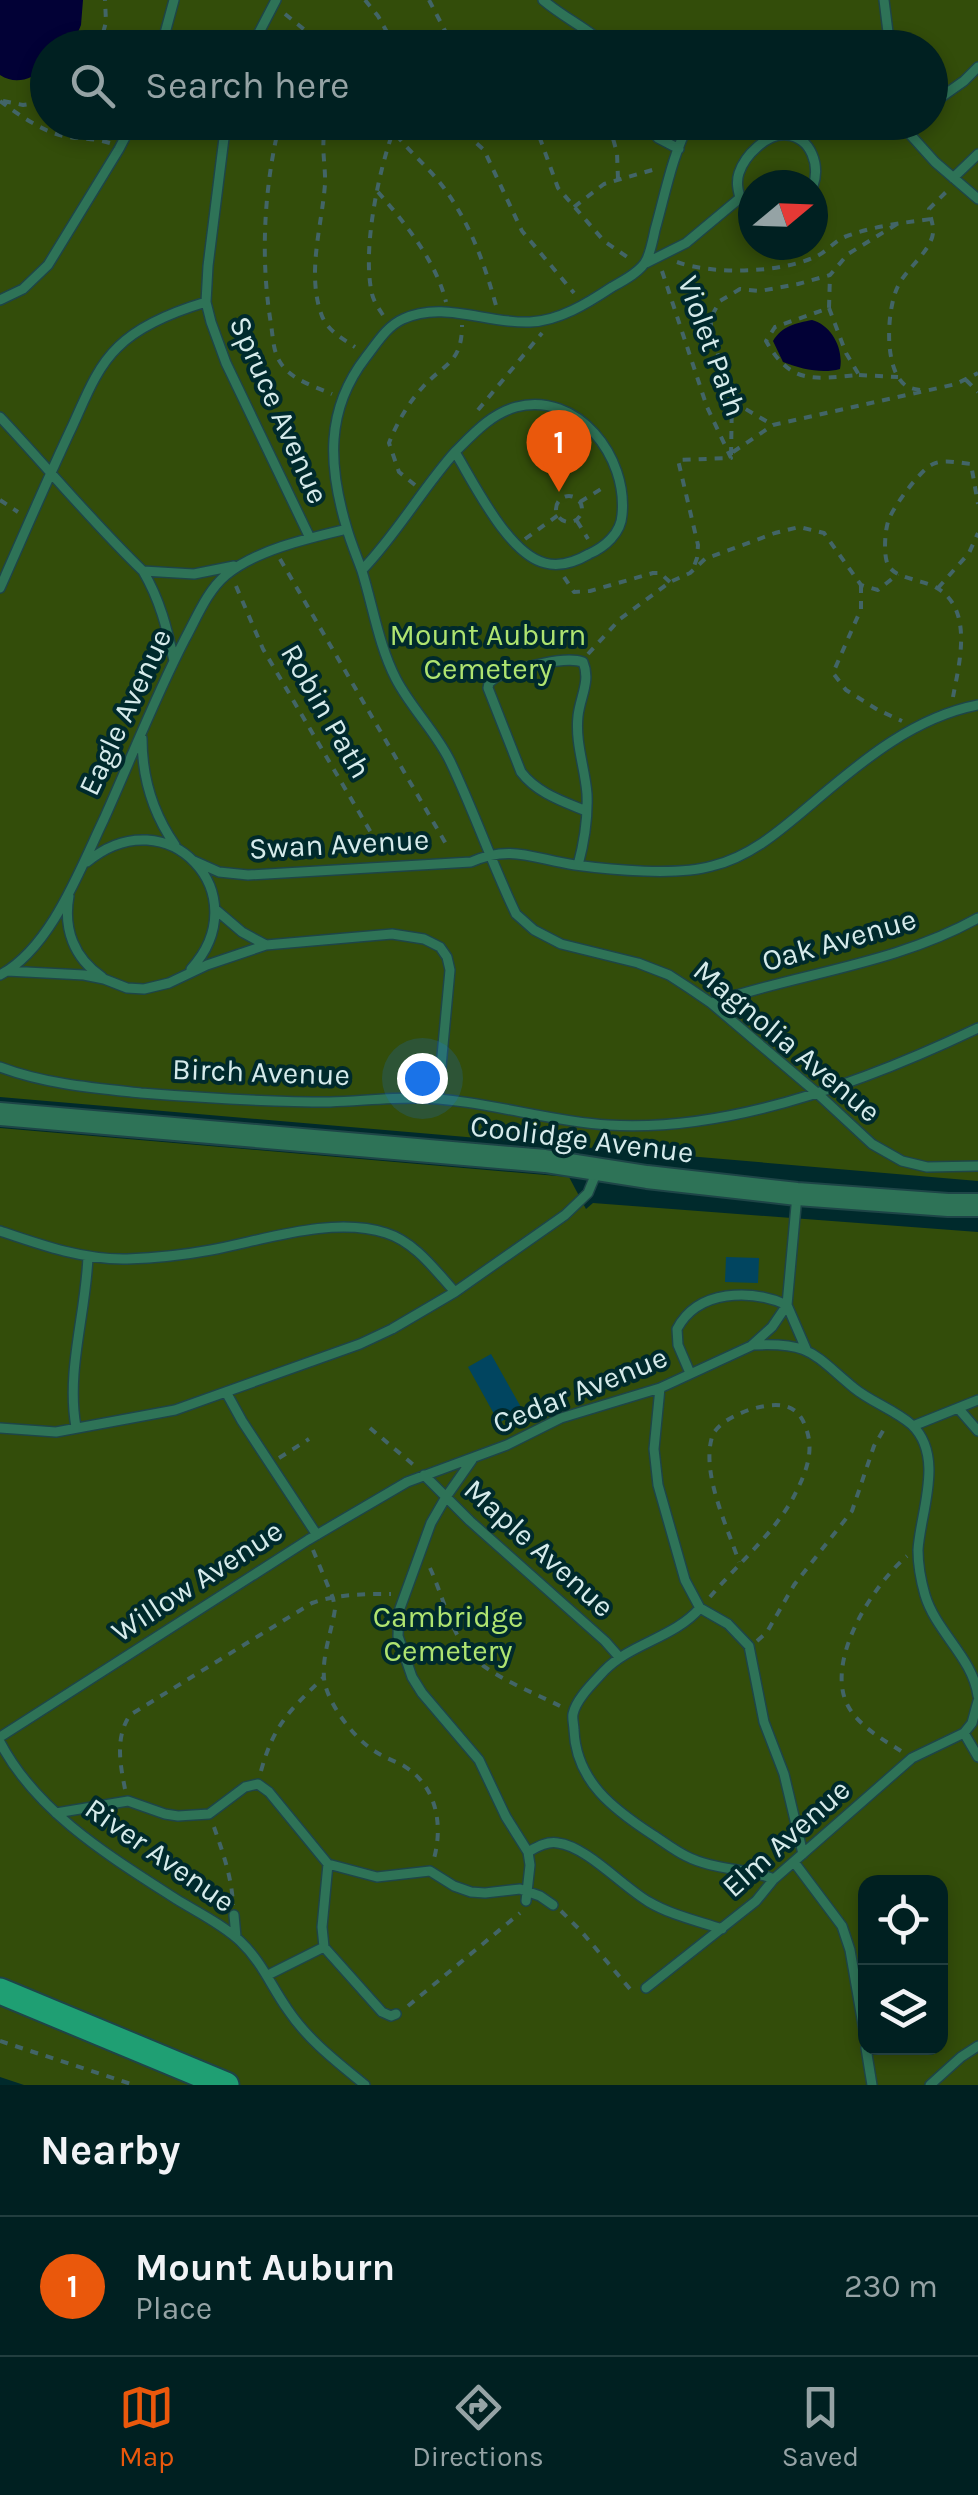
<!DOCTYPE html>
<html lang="en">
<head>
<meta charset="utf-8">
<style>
  :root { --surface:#002021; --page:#0a282a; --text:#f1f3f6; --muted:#95a3a5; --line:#223e3f; --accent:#ea580c }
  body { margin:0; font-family:Karla,sans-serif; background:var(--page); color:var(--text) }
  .controls { position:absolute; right:30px; bottom:30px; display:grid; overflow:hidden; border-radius:20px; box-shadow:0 5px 15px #0003 }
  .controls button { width:90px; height:90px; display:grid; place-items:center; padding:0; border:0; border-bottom:2px solid var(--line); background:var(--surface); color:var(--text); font:50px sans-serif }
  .compass { position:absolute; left:738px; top:170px; width:90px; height:90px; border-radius:50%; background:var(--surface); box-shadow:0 5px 15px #0003; rotate:71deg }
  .you { position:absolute; left:422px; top:1078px; width:35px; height:35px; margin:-25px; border:8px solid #fff; border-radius:50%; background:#1a73e8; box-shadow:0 0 0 15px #1a73e833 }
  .badge { display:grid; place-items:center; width:65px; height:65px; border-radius:50%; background:var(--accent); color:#fff; font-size:32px; font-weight:700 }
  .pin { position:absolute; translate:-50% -82px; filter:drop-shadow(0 2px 5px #0008) }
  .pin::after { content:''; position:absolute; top:52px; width:35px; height:30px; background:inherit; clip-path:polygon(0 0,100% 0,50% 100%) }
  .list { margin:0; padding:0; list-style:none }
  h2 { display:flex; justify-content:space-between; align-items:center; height:130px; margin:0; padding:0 40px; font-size:42px }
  h2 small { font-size:32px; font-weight:400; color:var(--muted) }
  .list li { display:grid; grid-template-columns:65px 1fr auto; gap:30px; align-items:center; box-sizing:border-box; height:140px; padding:0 40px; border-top:2px solid var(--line) }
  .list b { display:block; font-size:38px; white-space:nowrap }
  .list p { margin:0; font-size:32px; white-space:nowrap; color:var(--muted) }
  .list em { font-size:32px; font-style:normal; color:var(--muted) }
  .icon { flex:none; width:55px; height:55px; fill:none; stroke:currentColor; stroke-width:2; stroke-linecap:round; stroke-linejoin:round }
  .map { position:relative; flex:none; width:978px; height:2085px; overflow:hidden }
  .search { position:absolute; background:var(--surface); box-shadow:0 5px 15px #0003; left:30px; right:30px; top:30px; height:110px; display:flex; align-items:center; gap:25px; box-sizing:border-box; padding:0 35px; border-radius:55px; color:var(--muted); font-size:38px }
  .sheet { height:270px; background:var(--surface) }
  nav { display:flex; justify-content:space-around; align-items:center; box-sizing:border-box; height:140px; border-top:2px solid var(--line); background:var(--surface); font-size:28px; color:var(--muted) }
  nav a { display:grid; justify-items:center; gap:5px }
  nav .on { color:var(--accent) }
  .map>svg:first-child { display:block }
</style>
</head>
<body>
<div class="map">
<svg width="978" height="2085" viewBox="0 0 978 2085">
  <rect width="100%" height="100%" fill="#002a2c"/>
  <path fill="#334d0a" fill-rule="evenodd" d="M0,0h978v1181l-978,-84zM48,48h882v74h-882zM753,185h60v60h-60z
    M0,1128l569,49 17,32 7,-6 385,29v853h-954l-24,-8zM866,1882h74v166h-74z"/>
  <path fill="#020136" d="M0,0h83l-2,25 -9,22 -24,1 -1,21c-16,9 -30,17 -47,6z
    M812,320c19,5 32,28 28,49 -18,5 -39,0 -57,-7l-10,-21c9,-15 23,-18 39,-21z"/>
  <path fill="#014560" d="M726,1257l33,1 -1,25 -33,-1z
    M491,1354l31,55 -23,14 -31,-56z"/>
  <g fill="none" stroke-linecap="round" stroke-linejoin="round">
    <defs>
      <path id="service" d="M543,0c21,18 46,29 66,48
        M884,0l6,48
        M161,48l13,-48
        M251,48l25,-48
        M930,105l34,-24 14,-14
        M226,122l-18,144 -2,36 5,20 15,41 84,175
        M649,122l9,16 21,11
        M690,122c-18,33 -25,73 -35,108 -2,9 -4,20 -8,29 -5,12 -24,22 -35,28 -24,16 -53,34 -82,35 -43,2 -87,-22 -127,-3 -16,7 -26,24 -37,38 -41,53 -38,109 -19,172 4,14 10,28 15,42 11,36 17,75 34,108 15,29 40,53 54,82 24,50 42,103 66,153l18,16 27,14 77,19 31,12 20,13 22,15 106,90 55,51 30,17 25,6 51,-1
        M899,122l36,40 43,37
        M953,178l25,-24
        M740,198c-2,-8 -4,-16 -1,-25 6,-18 28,-40 48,-38 25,3 33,31 26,51
        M646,263l40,-20 54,-45
        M0,300l23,-11 25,-24 71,-116 14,-27
        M0,417c48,51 92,105 143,154l51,3 40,-8
        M362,570c35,-36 60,-81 93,-118 19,31 53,102 90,111 15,4 32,-2 44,-9 16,-7 32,-21 33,-39 6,-58 -44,-124 -106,-108 -25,7 -42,26 -61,45
        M143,571c17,29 24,57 31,90
        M0,588c24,-54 47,-108 72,-161 13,-28 24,-59 46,-80 23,-23 58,-36 88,-45
        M142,738c0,40 10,74 33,107
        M192,860l27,12 29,3 223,-13c40,-18 63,-3 104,3 37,5 102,11 137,1 41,-10 72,-39 103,-65 48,-41 100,-84 163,-96
        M87,862c81,-67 172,33 104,107
        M578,865c6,-22 10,-47 9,-71 -2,-26 -12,-51 -9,-78 2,-19 13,-35 5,-54 -20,-7 -67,8 -87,15l-7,6 -1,5 33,84c16,21 41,29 65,39
        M69,896c-6,33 5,62 33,81
        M215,909l27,23 24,13 126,-11 32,5 16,8 7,10 3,13 -12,129
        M7,971l77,4 20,4 23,9 17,1 25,-6 38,-18 59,-20
        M0,975c51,-27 80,-106 104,-156 27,-60 51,-122 81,-180 12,-22 22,-48 41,-64 30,-25 83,-37 121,-46
        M711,1003c89,-30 185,-39 267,-85
        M0,1067c45,17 94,21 141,26 63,5 126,9 189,9 28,-1 56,-4 83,-4 66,0 130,23 195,27 122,8 261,-45 370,-97
        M0,1231c41,14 83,29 127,28 28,-1 57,-4 84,-9 53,-10 122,-34 175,-17 29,9 49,37 69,59
        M753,1345c58,-3 60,9 101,43 17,14 41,22 58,37 33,32 8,88 6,125 0,15 3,31 7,45 11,37 48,63 53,101
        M690,1373l-12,-28 -1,-16c21,-40 74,-40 110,-24l19,44
        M660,1388l-6,61 4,36 27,95 15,28
        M226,1392l16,29 75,114
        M958,1408l20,23
        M913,1426l65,-26
        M76,1427c-10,-57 10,-113 12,-171
        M0,1428l56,4 119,-22 185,-66 32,-15 63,-37 110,-77 23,-22 9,-22
        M472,1460l-26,37 -15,26 -32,88 -1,25 14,41 10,16 57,67 27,57 22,35c9,-5 19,-11 30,-9 28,3 65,44 91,59 22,13 49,19 73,27
        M424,1475l46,46 135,120 15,17
        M700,1608c-26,30 -69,35 -96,63 -10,11 -28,28 -31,43 -1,5 1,11 1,16 2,51 39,79 79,105 11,7 21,15 33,21 27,14 60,12 88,23
        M700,1608l28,16 21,22 15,76 20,52 19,80
        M964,1733l14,24
        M0,1737l308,-197 99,-58 100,-37 54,-27 99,-30 91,-42 21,-19 15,-22 10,-110
        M0,1742c37,71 111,115 176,157 21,13 46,25 64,42 22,21 31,45 48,69 20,30 49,52 77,75
        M56,1813l72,-12 37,13 13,2 31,-2 36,-27 13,-3 11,8 59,72 49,13 53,-6 24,15 17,6 14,1 35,-4 20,7 13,9
        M794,1862l48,64 8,24 16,92
        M526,1901l4,-36 -2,-13
        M234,1915l2,22
        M324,1947l-2,-20 6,-63
        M268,1975l56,-28 58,65 9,4 5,-2
        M646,1988l110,-87 18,-22 138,-121 52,-25 8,-10 6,-22
        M866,2048l6,37
        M930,2085l31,-28 17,-11"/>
      <path id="tertiary" d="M0,1114l545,47 102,16 150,17 151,11h30"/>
      <path id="secondary" d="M0,1991l226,94"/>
    </defs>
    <use href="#service" stroke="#1e4547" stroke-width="12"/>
    <use href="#tertiary" stroke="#1e4547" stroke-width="26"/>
    <use href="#secondary" stroke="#1e4547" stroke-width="29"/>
    <path stroke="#426567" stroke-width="4" stroke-dasharray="8 8" stroke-linecap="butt" d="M365,0l13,16 18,32
      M429,0l25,48
      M285,14l42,34
      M99,48l7,-26 -1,-22
      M0,101c19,14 40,29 63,35 16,3 31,2 47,7
      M3,101l20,4 25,-4
      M280,122c-16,64 -20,137 -9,202 2,13 2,27 9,38 11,18 34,24 52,32
      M328,122c-9,17 -2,43 -3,62 -3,42 -19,90 -3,132 6,15 20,22 33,31
      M387,122c16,25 40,43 57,66 27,37 41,77 53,121
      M453,122l31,28 38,81 52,62
      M534,122l24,66 46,53 29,20
      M609,124l8,29 1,26
      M378,192c27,31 58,69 68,110
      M574,207l30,-23 55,-16
      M677,262c37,13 102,11 138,-5 12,-5 20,-17 32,-21 27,-10 55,-13 84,-17
      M662,271l45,136 24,51 -53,2 20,85 -1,13 -4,11
      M829,308l17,45 13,22c-46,4 -68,10 -93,-34l9,-14 54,-19 1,-33
      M383,315c-4,-6 -9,-13 -11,-21 -10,-43 6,-121 21,-162
      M859,375l39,2
      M966,380l12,12
      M920,390c-6,-1 -11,-2 -15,-5 -22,-17 -18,-77 -7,-99 8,-17 33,-35 35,-53 1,-7 -3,-17 -4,-24l20,-20
      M732,401l39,23
      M478,410l64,-77
      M733,452l40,-27 183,-41 22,-11
      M731,455l1,-57 -21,-65v-16l9,-16 20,-12 20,2 38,-7 32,-9 18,-21 49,-30
      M415,485l-16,-13 -10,-29c7,-18 19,-40 33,-55 22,-25 40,-24 40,-63
      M556 509a13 13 0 1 1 26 0a13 13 0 1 1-26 0Z
      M0,500l18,12
      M580,502l26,-16
      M577,521l11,18
      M525,539l36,-26
      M280,559l169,290
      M564,577l10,15 16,-1 63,-18h7l10,9
      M861,585v24l-28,64 13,17 32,20 24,11
      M236,586l27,63 120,204
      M938,588l31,-35 9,-20
      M588,654l32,-35 50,-37 20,-9 15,-14 70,-26 24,-6 25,6 37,52 17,5 20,-16
      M953,697c6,-33 21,-87 -16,-109 -6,-4 -16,-6 -22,-8 -10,-3 -22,-6 -27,-15 -5,-10 -3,-37 1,-46 5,-13 31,-49 44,-55 11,-5 27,-1 38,0l7,40
      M370,1428l46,39
      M279,1458l30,-19
      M313,1550l20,48 2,11c-3,21 -13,46 -11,69 2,24 31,62 52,74 9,6 19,9 28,14 33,20 40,60 29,96
      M430,1568c12,26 19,57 35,80 18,26 68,44 95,58
      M710,1597c26,-31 64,-64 83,-99 12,-23 23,-47 12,-72 -3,-10 -10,-18 -21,-20 -19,-5 -66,11 -72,31 -11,37 16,91 27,125
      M757,1641l10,-9 27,-47 58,-74 22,-65 13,-22
      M901,1751c-19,-12 -42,-25 -53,-45 -24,-45 25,-121 59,-150
      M261,1771c13,-47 29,-61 63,-94
      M125,1789c-5,-25 -10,-52 5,-74l182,-112c25,-9 53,-9 79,-9
      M214,1827c9,26 18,51 19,78
      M561,1911l20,20 49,58 6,2
      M408,2006l112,-93
      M0,2041l134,44"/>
    <use href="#service" stroke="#2e7357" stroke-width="9"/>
    <use href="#tertiary" stroke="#2e7357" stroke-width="22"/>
    <use href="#secondary" stroke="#1f9f73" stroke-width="25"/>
  </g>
  <g text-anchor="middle" stroke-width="8" stroke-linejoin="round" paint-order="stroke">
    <g font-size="30" fill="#d6ebeb" stroke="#002a2c">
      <text transform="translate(712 346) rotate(70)" y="10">Violet Path</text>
      <text transform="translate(279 410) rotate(66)" y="10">Spruce Avenue</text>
      <text transform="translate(326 711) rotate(60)" y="10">Robin Path</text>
      <text transform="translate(125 712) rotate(-65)" y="10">Eagle Avenue</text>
      <text transform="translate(339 844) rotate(-3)" y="10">Swan Avenue</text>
      <text transform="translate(839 940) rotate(-16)" y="10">Oak Avenue</text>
      <text transform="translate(787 1041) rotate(40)" y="10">Magnolia Avenue</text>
      <text transform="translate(261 1072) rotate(2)" y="10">Birch Avenue</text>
      <text transform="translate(582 1139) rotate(7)" y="10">Coolidge Avenue</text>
      <text transform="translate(580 1390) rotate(-22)" y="10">Cedar Avenue</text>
      <text transform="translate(539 1548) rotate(42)" y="10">Maple Avenue</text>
      <text transform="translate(197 1581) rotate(-33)" y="10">Willow Avenue</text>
      <text transform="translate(786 1838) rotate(-42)" y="10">Elm Avenue</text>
      <text transform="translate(160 1855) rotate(35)" y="10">River Avenue</text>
    </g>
    <g font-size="30" fill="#afe470" stroke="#002a2c">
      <text x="488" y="645">Mount Auburn<tspan x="488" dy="34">Cemetery</tspan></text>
      <text x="448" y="1627">Cambridge<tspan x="448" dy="34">Cemetery</tspan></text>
    </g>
  </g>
</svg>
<div class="controls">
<button><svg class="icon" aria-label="locate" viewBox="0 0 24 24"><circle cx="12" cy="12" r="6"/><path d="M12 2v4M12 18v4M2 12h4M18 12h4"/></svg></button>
<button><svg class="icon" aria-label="layers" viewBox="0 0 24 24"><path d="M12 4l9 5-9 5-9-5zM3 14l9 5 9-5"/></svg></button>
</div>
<svg class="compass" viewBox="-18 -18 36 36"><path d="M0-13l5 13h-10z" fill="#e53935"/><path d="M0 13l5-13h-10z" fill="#95a3a5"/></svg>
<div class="you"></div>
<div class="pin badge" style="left:559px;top:492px">1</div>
<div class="search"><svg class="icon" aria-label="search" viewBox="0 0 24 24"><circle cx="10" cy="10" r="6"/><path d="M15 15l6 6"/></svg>Search here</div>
</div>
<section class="sheet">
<h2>Nearby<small></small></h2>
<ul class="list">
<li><span class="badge">1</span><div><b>Mount Auburn</b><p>Place</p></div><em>230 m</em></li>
</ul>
</section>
<nav>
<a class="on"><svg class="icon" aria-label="map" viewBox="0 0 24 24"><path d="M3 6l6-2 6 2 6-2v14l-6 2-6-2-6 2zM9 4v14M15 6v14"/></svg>Map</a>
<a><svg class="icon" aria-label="directions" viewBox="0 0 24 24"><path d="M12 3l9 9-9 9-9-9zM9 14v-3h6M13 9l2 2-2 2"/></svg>Directions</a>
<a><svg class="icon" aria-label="saved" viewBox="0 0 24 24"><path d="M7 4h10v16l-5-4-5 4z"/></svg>Saved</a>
</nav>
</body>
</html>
